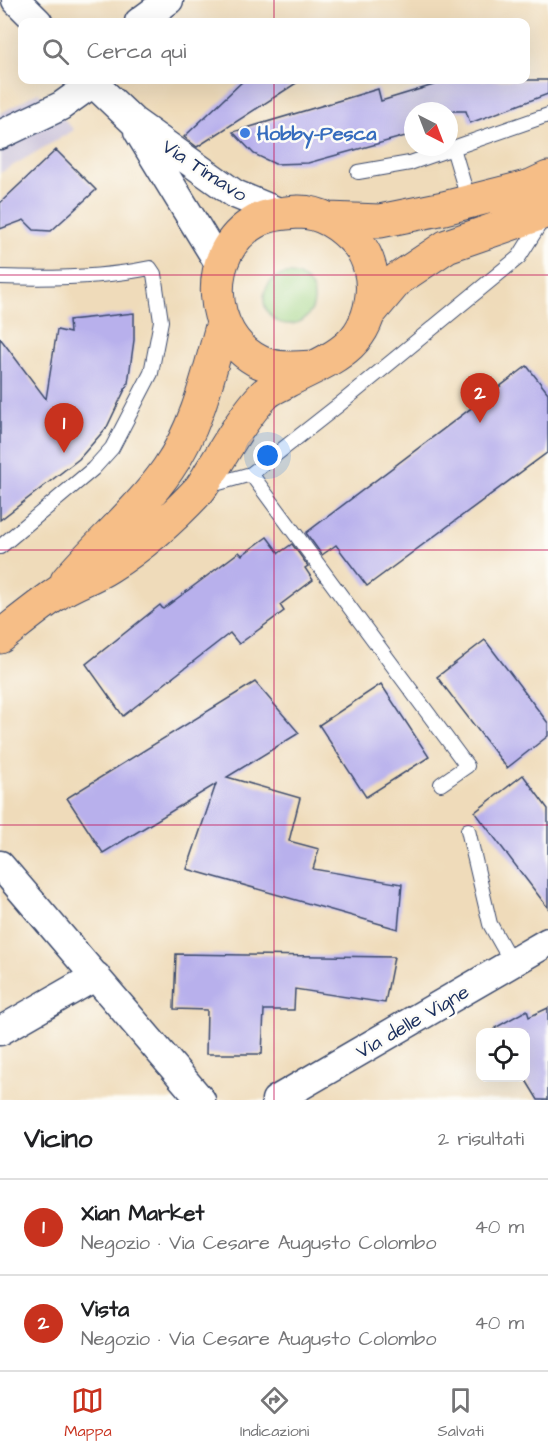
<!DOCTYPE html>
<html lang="it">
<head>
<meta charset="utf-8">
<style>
  :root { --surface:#fff; --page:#f6f6f6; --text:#202124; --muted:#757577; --line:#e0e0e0; --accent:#c8321e }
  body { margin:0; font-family:"Architects Daughter",sans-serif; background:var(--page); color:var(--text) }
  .controls { position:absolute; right:18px; bottom:18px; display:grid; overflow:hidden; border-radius:12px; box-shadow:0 6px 24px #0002 }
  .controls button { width:54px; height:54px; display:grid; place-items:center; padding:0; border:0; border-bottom:2px solid var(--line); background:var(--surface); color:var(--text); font:30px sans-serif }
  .compass { position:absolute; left:404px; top:102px; width:54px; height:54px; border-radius:50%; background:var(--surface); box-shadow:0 6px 24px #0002; rotate:138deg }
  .you { position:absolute; left:268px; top:456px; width:21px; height:21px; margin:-15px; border:4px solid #fff; border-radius:50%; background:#1a73e8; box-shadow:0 0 0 9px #1a73e833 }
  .badge { display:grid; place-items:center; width:39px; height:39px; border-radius:50%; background:var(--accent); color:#fff; font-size:20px; font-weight:700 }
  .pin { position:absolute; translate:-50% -50px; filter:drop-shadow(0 2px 3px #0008) }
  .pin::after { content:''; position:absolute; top:32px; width:21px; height:18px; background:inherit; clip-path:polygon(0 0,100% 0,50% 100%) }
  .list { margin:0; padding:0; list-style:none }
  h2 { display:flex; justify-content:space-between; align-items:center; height:78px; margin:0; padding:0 24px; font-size:26px }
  h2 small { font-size:20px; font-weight:400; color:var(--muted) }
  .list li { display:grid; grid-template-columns:39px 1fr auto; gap:18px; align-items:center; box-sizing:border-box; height:96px; padding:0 24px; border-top:2px solid var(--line) }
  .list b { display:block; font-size:22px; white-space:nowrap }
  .list p { margin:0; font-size:20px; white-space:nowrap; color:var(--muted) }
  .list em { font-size:20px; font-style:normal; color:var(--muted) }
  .icon { flex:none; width:33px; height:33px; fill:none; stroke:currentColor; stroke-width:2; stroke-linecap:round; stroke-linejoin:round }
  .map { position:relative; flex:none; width:548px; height:1100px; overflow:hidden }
  .search { position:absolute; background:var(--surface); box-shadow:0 6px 24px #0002; left:18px; right:18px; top:18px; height:66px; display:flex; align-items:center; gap:15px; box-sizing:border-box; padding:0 21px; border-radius:12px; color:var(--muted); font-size:22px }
  .sheet { height:270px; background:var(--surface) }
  nav { display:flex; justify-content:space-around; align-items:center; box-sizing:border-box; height:84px; border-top:2px solid var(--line); background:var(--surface); font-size:16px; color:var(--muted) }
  nav a { display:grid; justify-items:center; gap:3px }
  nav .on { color:var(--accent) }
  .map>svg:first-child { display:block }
</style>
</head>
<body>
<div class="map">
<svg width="548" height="1100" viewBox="0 0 548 1100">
  <rect width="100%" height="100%" fill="#fdfcf7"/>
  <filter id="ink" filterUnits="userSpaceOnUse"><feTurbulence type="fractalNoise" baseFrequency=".0167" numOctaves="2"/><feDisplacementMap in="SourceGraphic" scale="12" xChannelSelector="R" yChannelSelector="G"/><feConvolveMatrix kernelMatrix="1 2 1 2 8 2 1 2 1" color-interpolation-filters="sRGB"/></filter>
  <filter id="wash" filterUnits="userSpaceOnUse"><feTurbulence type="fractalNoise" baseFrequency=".008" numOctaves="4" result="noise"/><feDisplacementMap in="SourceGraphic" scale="24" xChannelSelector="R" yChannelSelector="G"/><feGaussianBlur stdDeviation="1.35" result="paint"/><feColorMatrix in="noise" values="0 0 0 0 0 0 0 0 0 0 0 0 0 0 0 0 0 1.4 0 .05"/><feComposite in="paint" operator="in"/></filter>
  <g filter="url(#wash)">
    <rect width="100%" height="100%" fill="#efdbba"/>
    <path fill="#c8bfd8" d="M38,92l36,38 -74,43v-59z"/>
    <path fill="#9fd383" stroke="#5d8170" stroke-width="1.5" d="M264 299a25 25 0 1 1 50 0a25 25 0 1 1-50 0Z"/>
    <g id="blocks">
      <path fill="#b8b0ec" d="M244,80h57l-104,67 -13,-10z
        M450,80h98v14l-78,29 -4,-12h-53v23l-105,29 -33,1 -21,-10 -21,-22 145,-43 3,12z
        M56,150l40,40 -45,41 -17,-1 -10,-10 -24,9v-26z
        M134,313v27l-6,43 -21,44 -28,32 -79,61v-182l46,61 11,-69 13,3 -1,-13z
        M527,366l21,27v59l-181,134 -31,-41 -14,10 -16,-22z
        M267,537l12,16 13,-9 16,22 -3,2 8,12 -33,25 4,6 -45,33 -9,-11 -107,83 -37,-52 74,-59 3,4 76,-57 3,3z
        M485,640l63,83v13l-41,32 -70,-91z
        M255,682l44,51 -72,44 73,21 -11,43 30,8 -6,20 89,15 -4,45 -211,-60 29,-85 -113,69 -36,-55z
        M381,684l48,73 -63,40 -47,-72z
        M523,775l25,34v99l-73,-96z
        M176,954l218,3 -9,46 -90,-14 -1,21h-30l-2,44h-56l1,-44 -33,-1z
        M548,1008v92h-10l-14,-23 1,-45h-27l-3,-4 32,-18 2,7z"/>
    </g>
  </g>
  <g filter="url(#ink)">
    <use href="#blocks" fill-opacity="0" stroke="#3b496c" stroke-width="1.5"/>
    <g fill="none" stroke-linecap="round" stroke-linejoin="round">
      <defs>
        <path id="lane" d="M453,148l16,54
          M358,172l52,-9 138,-48
          M0,277c49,2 101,1 150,-9l4,6 7,47 -10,52 -39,75 -19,21 -93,78
          M251,474l216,292 -26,18
          M208,486l43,-12 89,-70 179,-147 25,-40
          M468,830l22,94 22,39"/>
        <path id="street" d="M16,0l22,22
          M139,22l30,-22
          M90,80l43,41 102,73 46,19
          M138,131l82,134
          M0,135l61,-29 32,-23
          M0,865l201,235
          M0,1031l96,-55
          M276,1100l272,-158"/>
        <path id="primary" d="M328,219l52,2 64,-13 87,-22 17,-8
          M371,311l27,-32 49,-33 101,-35
          M67,581c32,-38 73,-71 101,-112 30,-43 41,-97 55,-146
          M0,637c18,-14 36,-29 55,-42 16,-12 36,-17 53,-28 32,-20 65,-49 91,-77 6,-7 10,-16 15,-23 15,-24 30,-51 50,-72 5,-6 16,-10 23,-14 42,-22 80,-32 85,-86 2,-17 -3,-38 -14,-51 -15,-17 -35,-32 -59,-32 -15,1 -31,2 -44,10 -53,30 -49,114 5,140 17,8 36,6 54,5"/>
      </defs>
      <use href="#lane" stroke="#3b496c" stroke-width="16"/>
      <use href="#street" stroke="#3b496c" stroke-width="31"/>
      <use href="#primary" stroke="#3b496c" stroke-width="35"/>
      <use href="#lane" stroke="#fff" stroke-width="14"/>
      <use href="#street" stroke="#fff" stroke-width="28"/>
      <use href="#primary" stroke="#f6be87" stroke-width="33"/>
    </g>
  </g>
  <path fill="none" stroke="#c2185b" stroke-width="1.5" stroke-opacity="0.55" d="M274,0v22M274,80v1020M0,275h548M0,550h548M0,825h548"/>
  <circle fill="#3f7fe0" stroke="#fdfcf7" stroke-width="2" cx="245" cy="133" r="6"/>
  <g text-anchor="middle" stroke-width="5" stroke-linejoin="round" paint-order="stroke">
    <g font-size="20" font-weight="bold" fill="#366cbe" stroke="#fdfcf7" text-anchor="start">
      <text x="257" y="140">Hobby-Pesca</text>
    </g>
    <g font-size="20" fill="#1b2f5e" stroke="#fdfcf7">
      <text transform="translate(205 170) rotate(33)" y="7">Via Timavo</text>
      <text transform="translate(412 1021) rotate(-30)" y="7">Via delle Vigne</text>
    </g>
  </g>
</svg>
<div class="controls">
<button><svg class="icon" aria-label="locate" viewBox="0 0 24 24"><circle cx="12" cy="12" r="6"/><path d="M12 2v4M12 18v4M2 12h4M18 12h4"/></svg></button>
</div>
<svg class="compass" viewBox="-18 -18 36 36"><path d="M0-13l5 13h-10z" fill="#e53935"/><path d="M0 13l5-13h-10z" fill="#757577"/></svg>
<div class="you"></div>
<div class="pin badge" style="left:64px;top:453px">1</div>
<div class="pin badge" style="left:480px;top:423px">2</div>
<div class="search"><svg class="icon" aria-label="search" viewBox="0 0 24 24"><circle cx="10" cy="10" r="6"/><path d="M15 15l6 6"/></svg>Cerca qui</div>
</div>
<section class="sheet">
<h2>Vicino<small>2 risultati</small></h2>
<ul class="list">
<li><span class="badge">1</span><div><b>Xian Market</b><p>Negozio · Via Cesare Augusto Colombo</p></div><em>40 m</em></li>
<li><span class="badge">2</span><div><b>Vista</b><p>Negozio · Via Cesare Augusto Colombo</p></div><em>40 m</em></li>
</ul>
</section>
<nav>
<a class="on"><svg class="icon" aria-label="map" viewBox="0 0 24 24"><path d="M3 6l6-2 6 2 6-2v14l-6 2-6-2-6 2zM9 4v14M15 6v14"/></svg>Mappa</a>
<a><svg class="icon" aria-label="directions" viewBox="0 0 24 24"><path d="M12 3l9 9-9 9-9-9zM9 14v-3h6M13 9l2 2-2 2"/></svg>Indicazioni</a>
<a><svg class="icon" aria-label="saved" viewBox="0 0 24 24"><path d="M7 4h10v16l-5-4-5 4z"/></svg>Salvati</a>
</nav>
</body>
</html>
